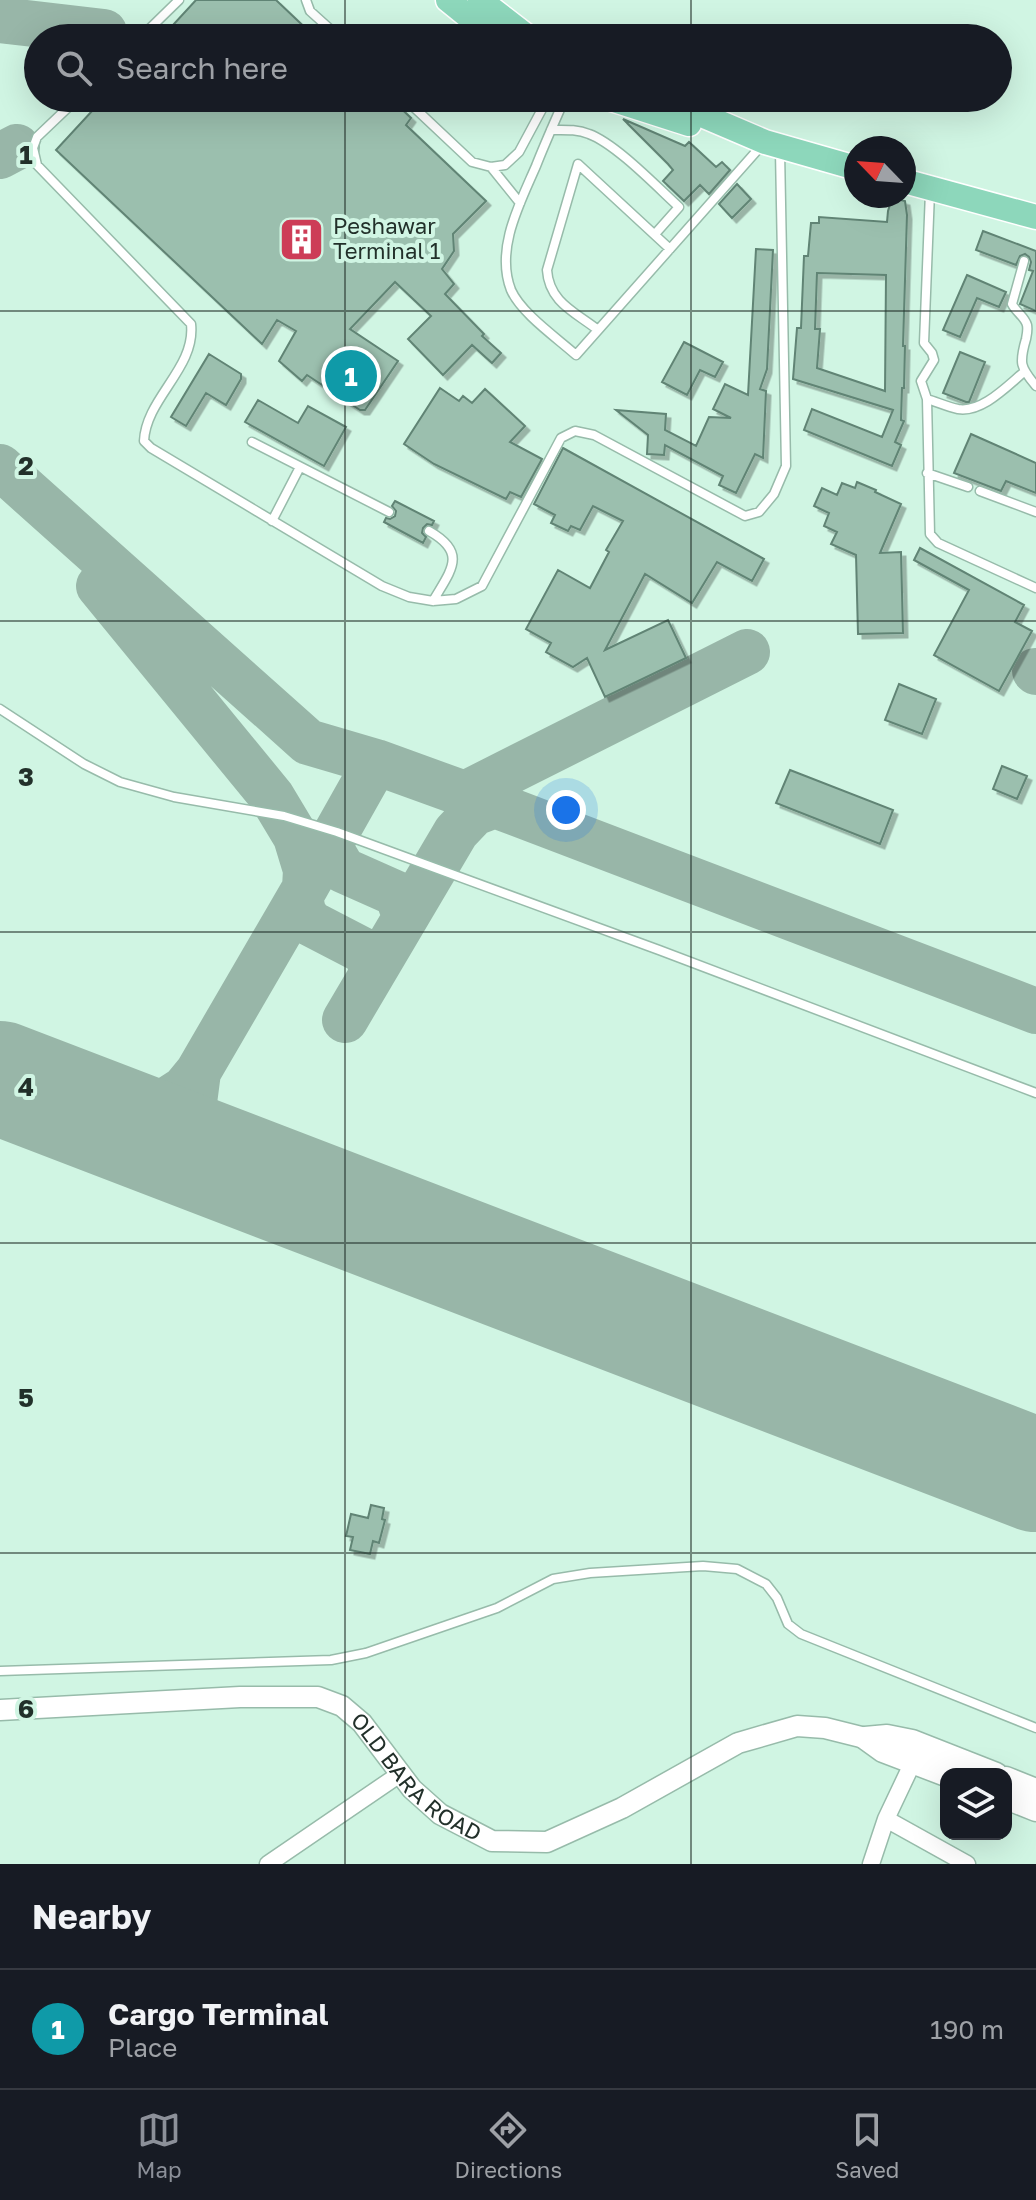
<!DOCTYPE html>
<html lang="en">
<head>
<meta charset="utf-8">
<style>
  :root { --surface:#171b24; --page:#20242c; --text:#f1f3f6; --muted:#9ea1a6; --line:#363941; --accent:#8c9099 }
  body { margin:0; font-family:"Golos Text",sans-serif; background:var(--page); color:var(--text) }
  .controls { position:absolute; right:24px; bottom:24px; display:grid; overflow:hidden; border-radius:16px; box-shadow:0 8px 32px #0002 }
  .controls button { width:72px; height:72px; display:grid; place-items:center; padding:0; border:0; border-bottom:2px solid var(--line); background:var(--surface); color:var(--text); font:40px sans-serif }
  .compass { position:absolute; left:844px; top:136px; width:72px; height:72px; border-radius:50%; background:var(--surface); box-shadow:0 8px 32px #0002; rotate:295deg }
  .you { position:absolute; left:566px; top:810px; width:28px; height:28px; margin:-20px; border:6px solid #fff; border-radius:50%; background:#1a73e8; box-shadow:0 0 0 12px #1a73e833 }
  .badge { display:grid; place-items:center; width:52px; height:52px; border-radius:50%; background:var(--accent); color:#fff; font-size:26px; font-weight:700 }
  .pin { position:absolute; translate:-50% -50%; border:4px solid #fff; box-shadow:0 2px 8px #0006 }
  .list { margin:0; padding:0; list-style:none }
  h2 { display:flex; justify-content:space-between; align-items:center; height:104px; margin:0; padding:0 32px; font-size:34px }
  h2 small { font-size:26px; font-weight:400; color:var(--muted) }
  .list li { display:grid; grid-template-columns:52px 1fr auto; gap:24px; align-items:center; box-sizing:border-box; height:120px; padding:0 32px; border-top:2px solid var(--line) }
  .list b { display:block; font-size:30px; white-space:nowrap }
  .list p { margin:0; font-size:26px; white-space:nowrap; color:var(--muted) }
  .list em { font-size:26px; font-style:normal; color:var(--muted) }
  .icon { flex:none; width:44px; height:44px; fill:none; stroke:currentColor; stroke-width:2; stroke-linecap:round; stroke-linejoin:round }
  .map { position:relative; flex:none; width:1036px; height:1864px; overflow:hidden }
  .search { position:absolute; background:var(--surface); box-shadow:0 8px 32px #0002; left:24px; right:24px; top:24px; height:88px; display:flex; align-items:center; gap:20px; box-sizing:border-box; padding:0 28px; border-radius:44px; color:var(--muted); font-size:30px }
  .sheet { height:224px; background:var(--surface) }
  nav { display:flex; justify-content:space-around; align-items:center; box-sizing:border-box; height:112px; border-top:2px solid var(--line); background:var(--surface); font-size:22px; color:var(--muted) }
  nav a { display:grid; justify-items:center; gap:4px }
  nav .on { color:var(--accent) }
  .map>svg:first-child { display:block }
</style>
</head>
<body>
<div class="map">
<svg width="1036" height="1864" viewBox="0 0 1036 1864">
  <defs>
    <filter id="shadow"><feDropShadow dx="4.5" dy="4.5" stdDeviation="0" flood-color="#0004"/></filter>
  </defs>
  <rect width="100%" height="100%" fill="#d0f5e3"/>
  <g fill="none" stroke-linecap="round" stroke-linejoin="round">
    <path stroke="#98b6a8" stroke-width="46" d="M0,20l104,12
      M0,156l17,-9
      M0,467l308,275 68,20 119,43 541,206
      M99,586l173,211 24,40 10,33 -1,18
      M1035,671l1,1
      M465,794l282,-142
      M331,842l2,11 10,17 54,24 8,22
      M300,897l3,15 7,11 54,28 4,6 5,15
      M345,1020l111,-188 18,-19 21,-8
      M125,1127l59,-38 14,-17 107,-184 71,-126
      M194,1153l-4,-20 8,-61"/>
    <path stroke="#98b6a8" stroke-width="114" d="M0,1078l1036,397"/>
  </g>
  <path fill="#9bbfae" stroke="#618474" stroke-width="2" fill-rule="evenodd" filter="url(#shadow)" d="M196,0h80l40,38h-155z
    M104,98h286l21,20 -5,7 80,76 -33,33 1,17 -12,18 12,15 -9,10 39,40 -2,2 19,17 -9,10 -20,-18 -29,30 -35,-36 23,-23 -36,-34 -45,47 48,32 -33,49h-5l-53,-35 -5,6 -23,-20 17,-30 -19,-11 -15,24 -206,-194z
    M623,119l62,27 4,-4 27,25 6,-5 8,8 -21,24 -9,-9 -16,16 -21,-20 10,-11 -5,-6z
    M737,184l14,15 -19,19 -13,-14z
    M892,198l13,3 2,14 -4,131h2l-1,42h-2l-1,32 3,1 -9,21 6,3 -9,21 -88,-36 8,-21 70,28 11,-27 -100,-31 4,-51h4l3,-72h4l3,-33h8v-6l68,5 1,-11zM817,273l69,2 -1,116 -68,-23 3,-39h-5z
    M983,231l53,20v60l-16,-7 13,-33 -4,-1 2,-8 -2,-5 -4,-3 -5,2 -4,9 -40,-15z
    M756,249l17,1 -6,119 -7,20 6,2 -3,67 -8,-4 -19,39 -17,-8 4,-9 -58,-31 -1,10 -17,-1 1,-19 -32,-25 50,4 -1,16 31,16 13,-29 22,1 -18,-9 12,-25 23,11z
    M967,275l39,17 -7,15 -22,-9 -17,39 -17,-7z
    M684,342l39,20 -8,15 -15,-7 -13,25 -25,-13z
    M960,352l25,10 -16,40h-3l-23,-9z
    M209,354l32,20v5l-15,26 -20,-12 -20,33 -15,-9z
    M440,388l19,13 4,-5 9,7 13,-14 40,37 -15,16 32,17 -21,38 -11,-5 -4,7 -72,-35 -30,-20z
    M258,400l40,23 10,-17 38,21 -22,39 -79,-44z
    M971,434l65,29v30l-30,-12 -5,10 -47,-18z
    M563,448l201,111 -12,22 -35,-19 -25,41 -47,-29 -40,76 63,-30 18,38 -81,39 -18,-39 -14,9 -27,-15 5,-9 -25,-14 32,-59 32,18 19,-36 -3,-2 17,-29 -30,-15 -13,24 -9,-4 -3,5 -17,-8 4,-8 -21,-11z
    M857,482l19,8 -1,2 26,12 -21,49 21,-1 2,81 -45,1 -2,-79 -25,-11 6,-12 -13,-6 5,-13 -15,-7 8,-18 15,7 5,-12 13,5z
    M395,501l39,20 -2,4 -5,-1 -4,4 -1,5 4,4 -3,6 -39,-21 2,-4 4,1 5,-3 1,-5 -4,-5z
    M920,548l104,57 -9,17 17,9 -33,60 -65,-36 35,-65 -55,-30z
    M899,684l37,15 -14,35 -37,-14z
    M1002,766l25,10 -10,23 -24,-10z
    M790,770l103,40 -13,34 -104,-41z
    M371,1505l13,3 -2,11 3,1 -6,23 -6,-2 -3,13 -20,-4 3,-13 -7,-1 5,-22 17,4z"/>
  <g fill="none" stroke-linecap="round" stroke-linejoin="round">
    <defs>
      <path id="service" d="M306,0l4,11 30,27
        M140,38l39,-38
        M78,98l-41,39 -4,11 4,17 154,159c5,44 -45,74 -47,117l7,7 231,138 27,11 24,4 23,-2 26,-13 79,-148 14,-7 19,4 151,81 14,-4 15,-18 12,-28 -6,-315
        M404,98l68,64 19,5 14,-2 14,-13 29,-54
        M565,98c-10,23 -20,45 -29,68 -16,37 -41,83 -25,124 10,23 46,48 65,65l186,-210
        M551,130c13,0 26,-1 38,4 27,10 68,53 90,73l-24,27
        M491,167l29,36
        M930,192l-6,151 8,10 2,7 -13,21 6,18 3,135 8,9 98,45
        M1024,261l-12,43c4,8 13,13 15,21 1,5 0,9 -1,14 -7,24 -6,28 10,47
        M598,330c-23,-18 -49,-28 -51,-60l31,-106 92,85
        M927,399c10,3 21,8 31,10 24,4 49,-23 66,-37
        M252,442l137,70
        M927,473l41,14
        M980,491l56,21
        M272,521l28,-54
        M429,531c39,22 22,39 4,70
        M0,709l84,55 36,18 54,15 110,19 53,16 322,118 377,143
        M0,1671l331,-11 35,-7 131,-45 56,-29 37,-6 113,-7 34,3 29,15 11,14 11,26 13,10 235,94"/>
      <path id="minor" d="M886,1819l81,45
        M268,1864l132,-90
        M871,1864l15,-45 27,-57"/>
      <g id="tertiary">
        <path id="s1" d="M0,1710l240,-13h78l24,9 20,17 50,66 28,25 52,27 55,1 75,-34 116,-65 59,-17 28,2 40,10"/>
      </g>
      <path id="secondary" d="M865,1738l22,-2 25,5 84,33
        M865,1738l18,13 63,24
        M1006,1778l30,12
        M1006,1798l30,12"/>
      <path id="primary" d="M448,0l47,38
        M480,0l49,38
        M608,98l81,26
        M662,98l103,44 91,26
        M904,181l132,36"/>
    </defs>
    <use href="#service" stroke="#97bbaa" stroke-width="11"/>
    <use href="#minor" stroke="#97bbaa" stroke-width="19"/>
    <use href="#tertiary" stroke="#97bbaa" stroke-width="23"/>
    <use href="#secondary" stroke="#97bbaa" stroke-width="25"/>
    <use href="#primary" stroke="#fff" stroke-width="27"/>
    <use href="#service" stroke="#fff" stroke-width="8"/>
    <use href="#minor" stroke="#fff" stroke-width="16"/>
    <use href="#tertiary" stroke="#fff" stroke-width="20"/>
    <use href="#secondary" stroke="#fff" stroke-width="22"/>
    <use href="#primary" stroke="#8dd7bb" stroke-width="24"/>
  </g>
  <path fill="none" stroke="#22302a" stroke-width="2" stroke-opacity="0.55" d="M345,0v38M691,0v38M345,98v1766M691,98v1766M0,311h1036M0,621h1036M0,932h1036M0,1243h1036M0,1553h1036"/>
  <defs>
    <symbol id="building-square" viewBox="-11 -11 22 22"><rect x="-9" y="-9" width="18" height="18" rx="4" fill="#cd3d57" stroke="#d0f5e3"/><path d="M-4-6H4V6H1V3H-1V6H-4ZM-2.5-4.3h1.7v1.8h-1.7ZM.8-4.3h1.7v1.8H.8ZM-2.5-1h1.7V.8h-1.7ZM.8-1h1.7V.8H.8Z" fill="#fff"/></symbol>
  </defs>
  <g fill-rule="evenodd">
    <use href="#building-square" x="276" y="214" width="51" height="51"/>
  </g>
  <g text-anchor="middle" stroke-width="8" stroke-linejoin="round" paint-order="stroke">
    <g font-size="22" fill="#22302a" stroke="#d0f5e3" text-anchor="start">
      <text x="333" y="234">Peshawar<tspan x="333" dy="25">Terminal 1</tspan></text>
    </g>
    <g font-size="22" fill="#22302a" stroke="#d0f5e3">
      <text dy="8" stroke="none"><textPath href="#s1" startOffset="448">OLD BARA ROAD</textPath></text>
    </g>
  </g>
  <g font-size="26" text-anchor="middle" font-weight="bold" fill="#22302a" stroke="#d0f5e3" stroke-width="8" stroke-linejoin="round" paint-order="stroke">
    <text x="26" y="164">1</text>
    <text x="26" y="475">2</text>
    <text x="26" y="786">3</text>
    <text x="26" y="1096">4</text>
    <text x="26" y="1407">5</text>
    <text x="26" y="1718">6</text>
  </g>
</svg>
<div class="controls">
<button><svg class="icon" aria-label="layers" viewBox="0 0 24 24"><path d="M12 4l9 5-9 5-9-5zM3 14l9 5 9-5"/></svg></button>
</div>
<svg class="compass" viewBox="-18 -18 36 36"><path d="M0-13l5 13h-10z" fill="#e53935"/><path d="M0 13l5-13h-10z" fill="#9ea1a6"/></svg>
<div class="you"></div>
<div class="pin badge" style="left:351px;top:376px;background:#0f9aa8">1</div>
<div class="search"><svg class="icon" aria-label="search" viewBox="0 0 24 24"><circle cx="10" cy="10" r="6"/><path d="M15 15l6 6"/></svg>Search here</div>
</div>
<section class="sheet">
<h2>Nearby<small></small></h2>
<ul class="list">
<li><span class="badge" style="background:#0f9aa8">1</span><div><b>Cargo Terminal</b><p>Place</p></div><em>190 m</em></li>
</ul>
</section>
<nav>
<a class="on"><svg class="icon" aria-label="map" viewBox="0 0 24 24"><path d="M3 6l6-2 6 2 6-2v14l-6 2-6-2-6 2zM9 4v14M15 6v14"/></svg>Map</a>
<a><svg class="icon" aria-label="directions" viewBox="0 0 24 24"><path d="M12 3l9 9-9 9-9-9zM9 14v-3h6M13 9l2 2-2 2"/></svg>Directions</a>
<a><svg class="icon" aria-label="saved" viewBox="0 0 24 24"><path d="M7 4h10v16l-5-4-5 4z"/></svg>Saved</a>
</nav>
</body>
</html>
